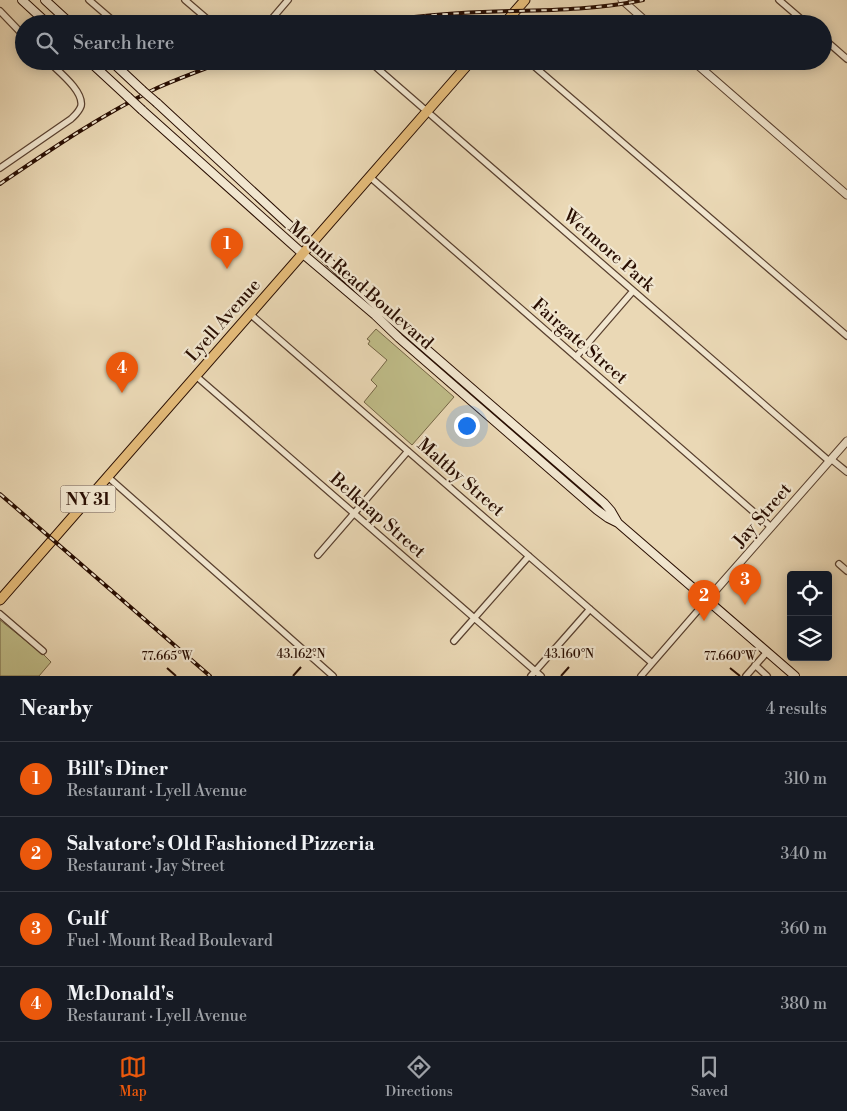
<!DOCTYPE html>
<html lang="en">
<head>
<meta charset="utf-8">
<style>
  :root { --surface:#171b24; --page:#242831; --text:#f1f3f6; --muted:#9ea1a6; --line:#363941; --accent:#ea580c }
  body { margin:0; font-family:"Libre Bodoni",serif; background:var(--page); color:var(--text) }
  .controls { position:absolute; right:15px; bottom:15px; display:grid; overflow:hidden; border-radius:5px; box-shadow:0 2px 12px #0003 }
  .controls button { width:45px; height:45px; display:grid; place-items:center; padding:0; border:0; border-bottom:1px solid var(--line); background:var(--surface); color:var(--text); font:25px sans-serif }
  .you { position:absolute; left:466px; top:425px; width:18px; height:18px; margin:-12px; border:4px solid #fff; border-radius:50%; background:#1a73e8; box-shadow:0 0 0 8px #1a73e833 }
  .badge { display:grid; place-items:center; width:32px; height:32px; border-radius:50%; background:var(--accent); color:#fff; font-size:16px; font-weight:700 }
  .pin { position:absolute; translate:-50% -41px; filter:drop-shadow(0 1px 2px #0008) }
  .pin::after { content:''; position:absolute; top:26px; width:18px; height:15px; background:inherit; clip-path:polygon(0 0,100% 0,50% 100%) }
  .list { margin:0; padding:0; list-style:none }
  h2 { display:flex; justify-content:space-between; align-items:center; height:65px; margin:0; padding:0 20px; font-size:21px }
  h2 small { font-size:16px; font-weight:400; color:var(--muted) }
  .list li { display:grid; grid-template-columns:32px 1fr auto; gap:15px; align-items:center; box-sizing:border-box; height:75px; padding:0 20px; border-top:1px solid var(--line) }
  .list b { display:block; font-size:19px; white-space:nowrap }
  .list p { margin:0; font-size:16px; white-space:nowrap; color:var(--muted) }
  .list em { font-size:16px; font-style:normal; color:var(--muted) }
  .icon { flex:none; width:28px; height:28px; fill:none; stroke:currentColor; stroke-width:2; stroke-linecap:round; stroke-linejoin:round }
  .map { position:relative; flex:none; width:847px; height:676px; overflow:hidden }
  .search { position:absolute; background:var(--surface); box-shadow:0 2px 12px #0003; left:15px; right:15px; top:15px; height:55px; display:flex; align-items:center; gap:12px; box-sizing:border-box; padding:0 18px; border-radius:28px; color:var(--muted); font-size:19px }
  .sheet { height:365px; background:var(--surface) }
  nav { display:flex; justify-content:space-around; align-items:center; box-sizing:border-box; height:70px; border-top:1px solid var(--line); background:var(--surface); font-size:14px; color:var(--muted) }
  nav a { display:grid; justify-items:center; gap:2px }
  nav .on { color:var(--accent) }
  .map>svg:first-child { display:block }
</style>
</head>
<body>
<div class="map">
<svg width="847" height="676" viewBox="0 0 847 676">
  <rect width="100%" height="100%" fill="#ead8b5"/>
  <filter id="stains"><feTurbulence type="fractalNoise" baseFrequency=".004" numOctaves="4"/><feColorMatrix values="0 0 0 0 .2 0 0 0 0 .09 0 0 0 0 .02 0 0 0 .5 -.17"/></filter>
  <radialGradient id="worn" r=".72"><stop offset=".6" stop-color="#630" stop-opacity="0"/><stop offset="1" stop-color="#630" stop-opacity=".3"/></radialGradient>
  <path fill="#bfbc88" stroke="#746545" d="M376,329l78,68 -42,48 -48,-43 13,-16 -6,-6 16,-20 -19,-16 2,-3 -3,-2z
    M0,620l41,33h1l9,9 -12,14h-39z"/>
  <g fill="none" stroke-linecap="round" stroke-linejoin="round">
    <defs>
      <path id="minor" d="M89,0l28,24
        M185,0l28,24
        M779,0l28,24
        M0,11l24,25
        M270,21l18,-21
        M823,38l24,21
        M369,61l460,400
        M528,61l319,275
        M0,168l71,-49c4,-4 8,-7 10,-13 3,-15 -23,-35 -33,-45
        M370,177l401,350
        M250,314l402,349
        M576,357l57,-66
        M196,376l345,300
        M831,459l16,13
        M108,477l225,199
        M318,555l90,-104
        M839,564l8,7
        M0,614l43,37
        M454,641l75,-85
        M755,665l12,11
        M531,676l59,-67
        M641,676l66,-76
        M746,676l21,-24"/>
      <path id="tertiary" d="M622,0l27,24
        M693,61l154,134
        M707,600l140,-159"/>
      <path id="secondary" d="M22,0l26,24
        M45,0l26,24
        M89,61l39,36
        M111,61l31,29
        M157,103l223,206 224,194 7,8 7,12 177,153
        M142,110l161,144 72,61 24,23 198,172 11,8 10,5"/>
      <path id="primary" d="M504,24l21,-24
        M0,600l471,-539"/>
    </defs>
    <use href="#minor" stroke="#59402f" stroke-width="8"/>
    <use href="#tertiary" stroke="#59402f" stroke-width="9"/>
    <use href="#secondary" stroke="#290e02" stroke-width="10"/>
    <use href="#primary" stroke="#290e02" stroke-width="11"/>
    <use href="#minor" stroke="#f1e6cf" stroke-width="5.5"/>
    <use href="#tertiary" stroke="#f1e6cf" stroke-width="7"/>
    <use href="#secondary" stroke="#f1e6cf" stroke-width="8"/>
    <use href="#primary" stroke="#e5bc7a" stroke-width="9"/>
    <defs>
      <path id="rail" d="M366,24c49,-9 99,-12 148,-13 44,-1 87,-2 129,-11
        M0,184c50,-34 101,-69 157,-96 22,-10 45,-18 68,-27
        M0,494l210,182"/>
    </defs>
    <use href="#rail" stroke="#290e02" stroke-width="4"/>
    <use href="#rail" stroke="#f1e6cf" stroke-width="2" stroke-dasharray="5.5" stroke-linecap="butt"/>
    <defs>
      <path id="secondary-bridge" d="M142,90l15,13
        M128,97l14,13"/>
    </defs>
    <use href="#secondary-bridge" stroke="#290e02" stroke-width="10" stroke-linecap="butt"/>
    <use href="#secondary-bridge" stroke="#f1e6cf" stroke-width="8"/>
  </g>
  <path fill="none" stroke="#290e02" stroke-width="2" d="M167,668l9,8M730,668l10,8M293,676l8,-9M561,676l8,-9"/>
  <g text-anchor="middle" stroke-width="4.5" stroke-linejoin="round" paint-order="stroke">
    <rect fill="#f1e6cf" stroke="#654f40" stroke-width="1" x="60.5" y="485.5" width="55" height="27" rx="4"/>
    <g font-size="16" font-weight="bold" fill="#290e02">
      <text x="88" y="505">NY 31</text>
    </g>
    <g font-size="18" fill="#290e02" stroke="#f1e6cf">
      <text transform="translate(609 250) rotate(41)" y="6">Wetmore Park</text>
      <text transform="translate(361 285) rotate(41)" y="6">Mount Read Boulevard</text>
      <text transform="translate(223 320) rotate(-49)" y="6">Lyell Avenue</text>
      <text transform="translate(580 341) rotate(41)" y="6">Fairgate Street</text>
      <text transform="translate(461 477) rotate(41)" y="6">Maltby Street</text>
      <text transform="translate(378 515) rotate(41)" y="6">Belknap Street</text>
      <text transform="translate(762 515) rotate(-49)" y="6">Jay Street</text>
    </g>
  </g>
  <g font-size="12" text-anchor="middle" fill="#290e02" stroke="#f1e6cf" stroke-width="4.5" stroke-linejoin="round" paint-order="stroke">
    <text x="301" y="658">43.162°N</text>
    <text x="569" y="658">43.160°N</text>
    <text x="167" y="660">77.665°W</text>
    <text x="730" y="660">77.660°W</text>
  </g>
  <rect width="100%" height="100%" filter="url(#stains)"/>
  <rect width="100%" height="100%" fill="url(#worn)"/>
</svg>
<div class="controls">
<button><svg class="icon" aria-label="locate" viewBox="0 0 24 24"><circle cx="12" cy="12" r="6"/><path d="M12 2v4M12 18v4M2 12h4M18 12h4"/></svg></button>
<button><svg class="icon" aria-label="layers" viewBox="0 0 24 24"><path d="M12 4l9 5-9 5-9-5zM3 14l9 5 9-5"/></svg></button>
</div>
<div class="you"></div>
<div class="pin badge" style="left:227px;top:269px">1</div>
<div class="pin badge" style="left:704px;top:621px">2</div>
<div class="pin badge" style="left:745px;top:605px">3</div>
<div class="pin badge" style="left:122px;top:393px">4</div>
<div class="search"><svg class="icon" aria-label="search" viewBox="0 0 24 24"><circle cx="10" cy="10" r="6"/><path d="M15 15l6 6"/></svg>Search here</div>
</div>
<section class="sheet">
<h2>Nearby<small>4 results</small></h2>
<ul class="list">
<li><span class="badge">1</span><div><b>Bill's Diner</b><p>Restaurant · Lyell Avenue</p></div><em>310 m</em></li>
<li><span class="badge">2</span><div><b>Salvatore's Old Fashioned Pizzeria</b><p>Restaurant · Jay Street</p></div><em>340 m</em></li>
<li><span class="badge">3</span><div><b>Gulf</b><p>Fuel · Mount Read Boulevard</p></div><em>360 m</em></li>
<li><span class="badge">4</span><div><b>McDonald's</b><p>Restaurant · Lyell Avenue</p></div><em>380 m</em></li>
</ul>
</section>
<nav>
<a class="on"><svg class="icon" aria-label="map" viewBox="0 0 24 24"><path d="M3 6l6-2 6 2 6-2v14l-6 2-6-2-6 2zM9 4v14M15 6v14"/></svg>Map</a>
<a><svg class="icon" aria-label="directions" viewBox="0 0 24 24"><path d="M12 3l9 9-9 9-9-9zM9 14v-3h6M13 9l2 2-2 2"/></svg>Directions</a>
<a><svg class="icon" aria-label="saved" viewBox="0 0 24 24"><path d="M7 4h10v16l-5-4-5 4z"/></svg>Saved</a>
</nav>
</body>
</html>
